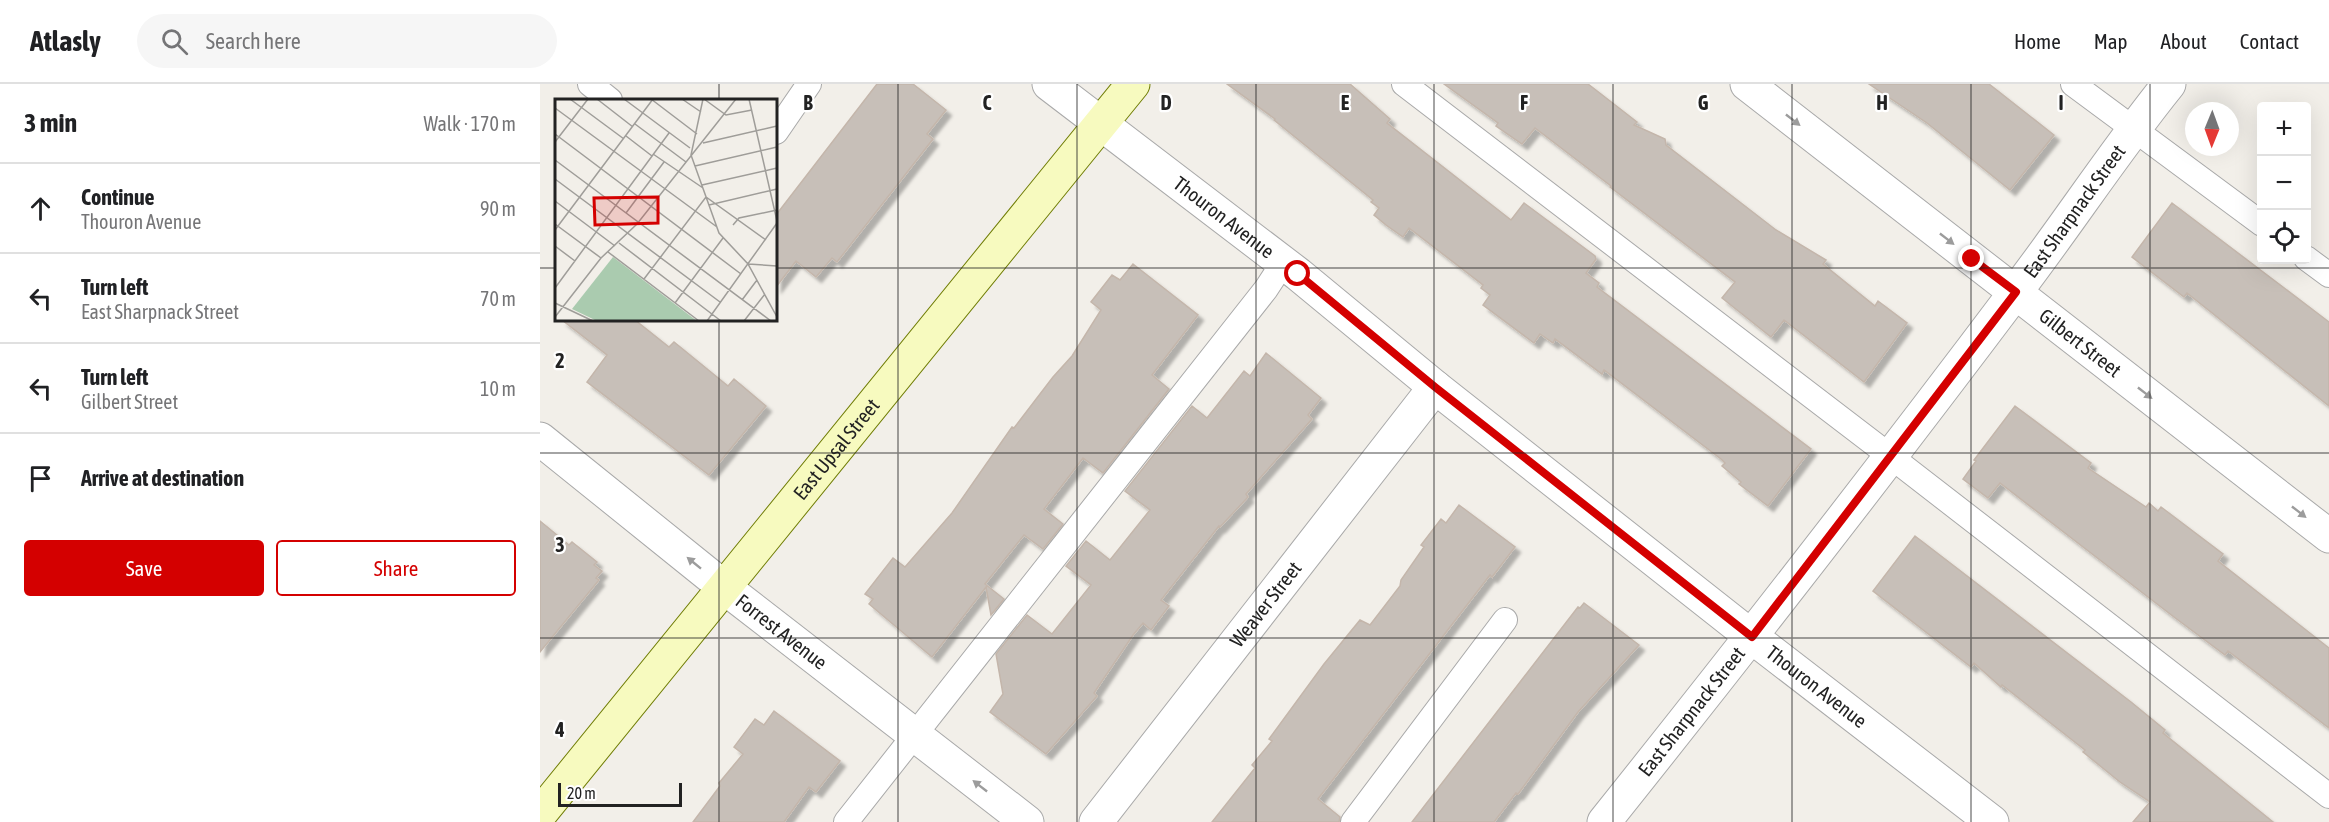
<!DOCTYPE html>
<html lang="en">
<head>
<meta charset="utf-8">
<style>
  :root { --surface:#fff; --page:#f6f6f6; --text:#202124; --muted:#757577; --line:#e0e0e0; --accent:#d40000 }
  body { margin:0; font-family:"Asap Condensed",sans-serif; background:var(--page); color:var(--text) }
  .controls { position:absolute; right:18px; top:18px; display:grid; overflow:hidden; border-radius:6px; box-shadow:0 6px 24px #0002 }
  .controls button { width:54px; height:54px; display:grid; place-items:center; padding:0; border:0; border-bottom:2px solid var(--line); background:var(--surface); color:var(--text); font:30px sans-serif }
  .compass { position:absolute; left:1645px; top:18px; width:54px; height:54px; border-radius:50%; background:var(--surface); box-shadow:0 6px 24px #0002; rotate:181deg }
  .scale { position:absolute; left:18px; bottom:15px; width:124px; box-sizing:border-box; padding-left:6px; border:3px solid #222; border-top:0; font-size:16px; line-height:21px; white-space:nowrap; color:#222; -webkit-text-stroke:4px #fff; paint-order:stroke }
  .stop { position:absolute; width:18px; height:18px; margin:-14px; border:4px solid #d40000; border-radius:50%; background:#fff }
  .stop.end { background:#d40000; border-color:#fff; box-shadow:0 2px 6px #0008 }
  .list { margin:0; padding:0; list-style:none }
  h2 { display:flex; justify-content:space-between; align-items:center; height:78px; margin:0; padding:0 24px; font-size:26px }
  h2 small { font-size:20px; font-weight:400; color:var(--muted) }
  .list li { display:grid; grid-template-columns:39px 1fr auto; gap:18px; align-items:center; box-sizing:border-box; height:90px; padding:0 24px; border-top:2px solid var(--line) }
  .list b { display:block; font-size:22px; white-space:nowrap }
  .list p { margin:0; font-size:20px; white-space:nowrap; color:var(--muted) }
  .list em { font-size:20px; font-style:normal; color:var(--muted) }
  .actions { display:flex; gap:12px; padding:18px 24px }
  .actions a { flex:1; padding:14px 0; border:2px solid var(--accent); border-radius:6px; text-align:center; font-size:21px; color:var(--accent) }
  .actions .main { background:var(--accent); color:#fff }
  .icon { flex:none; width:33px; height:33px; fill:none; stroke:currentColor; stroke-width:2; stroke-linecap:round; stroke-linejoin:round }
  .map { position:relative; flex:none; width:1789px; height:738px; overflow:hidden }
  header { display:flex; align-items:center; gap:36px; box-sizing:border-box; height:84px; padding:0 30px; background:var(--surface); border-bottom:2px solid var(--line) }
  header strong { font-size:28px }
  nav { display:flex; gap:33px; margin-inline-start:auto; font-size:21px }
  .search { width:420px; height:54px; background:var(--page); display:flex; align-items:center; gap:15px; box-sizing:border-box; padding:0 21px; border-radius:33px; color:var(--muted); font-size:22px }
  main { display:flex }
  aside { flex:1; background:var(--surface) }
  .map>svg:first-child { display:block }
</style>
</head>
<body>
<header>
<strong>Atlasly</strong>
<div class="search"><svg class="icon" aria-label="search" viewBox="0 0 24 24"><circle cx="10" cy="10" r="6"/><path d="M15 15l6 6"/></svg>Search here</div>
<nav><a>Home</a><a>Map</a><a>About</a><a>Contact</a></nav>
</header>
<main>
<aside>
<h2>3 min<small>Walk · 170 m</small></h2>
<ul class="list">
<li><svg class="icon" aria-label="ahead" viewBox="0 0 24 24"><path d="M12 20V5M6 11l6-6 6 6"/></svg><div><b>Continue</b><p>Thouron Avenue</p></div><em>90 m</em></li>
<li><svg class="icon" aria-label="left" viewBox="0 0 24 24"><path d="M17 20v-9H6M10 6l-5 5 5 5"/></svg><div><b>Turn left</b><p>East Sharpnack Street</p></div><em>70 m</em></li>
<li><svg class="icon" aria-label="left" viewBox="0 0 24 24"><path d="M17 20v-9H6M10 6l-5 5 5 5"/></svg><div><b>Turn left</b><p>Gilbert Street</p></div><em>10 m</em></li>
<li><svg class="icon" aria-label="arrive" viewBox="0 0 24 24"><path d="M6 21V4h12l-3 4 3 4H6"/></svg><div><b>Arrive at destination</b></div></li>
</ul>
<div class="actions"><a class="main">Save</a><a>Share</a></div>
</aside>
<div class="map">
<svg width="1789" height="738" viewBox="0 0 1789 738">
  <defs>
    <filter id="shadow"><feDropShadow dx="5.5" dy="5.5" stdDeviation="1.5" flood-color="#0004"/></filter>
  </defs>
  <rect width="100%" height="100%" fill="#f2efe9"/>
  <path fill="#c7bfb8" stroke="#c4b6ab" stroke-width="1.5" filter="url(#shadow)" d="M337,0h36l33,26 -19,24 6,5 -96,123 -5,-4 -16,19 -20,-16 -20,26v-72z
    M687,0h123l40,35 -3,4 124,97 13,-17 71,53 1,3 -10,14 13,10 -2,4 214,162 -43,57 -29,-22 2,-2 -19,-16 3,-3 -4,-4 -117,-89 -2,4 -47,-35 -2,4 -13,-9 -6,9 -51,-38 7,-10 -9,-7 2,-3 -74,-57 -6,9 -17,-12 -12,-10 5,-7 -8,-6 2,-2 -99,-80 1,-1z
    M904,0h144l49,38 -3,3 31,14 1,6 110,85 50,30 -3,4 52,42 3,-5 29,22 -43,59 -80,-62 -13,17 -49,-39 13,-16 -125,-95 1,-1 -76,-58 -13,16 -26,-18 2,-3z
    M1329,0h120l65,51 -44,55 -83,-67z
    M1632,119l157,119v84l-142,-113 -3,4 -52,-40z
    M593,180l65,51 -46,60 17,14 -66,84 -20,-15 -39,51 19,15 -20,25 -19,-14 -39,49 19,15 -13,16 -5,-28 -54,70 -63,-53 4,-5 -8,-5 28,-36 12,9 47,-54 60,-86 2,1 39,-51 19,-21 29,-46 -10,-8 21,-27 8,5z
    M22,236h73l34,27 5,-5 54,44 6,-7 32,27 -57,69 -122,-93 20,-27z
    M726,269l55,45 -13,17 4,4 -66,75 2,3 -28,30 -1,-1 -58,74 8,6 -18,24 -8,-7 -10,12 -39,58 3,3 -51,58 -56,-42 13,-18 -7,-40 31,-39 25,19 39,-49 -25,-19 20,-25 24,19 40,-50 -25,-19 67,-85 15,12 37,-47 6,5z
    M1475,322l76,57 -3,5 58,39 3,-4 9,8 3,-4 62,47 -5,7 111,87v80l-101,-77 -3,4 -51,-38 -174,-134 -12,15 -25,-19 13,-18 -2,-1z
    M919,421l56,42 -23,30 -2,-2 -172,224 22,18 -1,5h-127l43,-54 -3,-3 20,-24 -3,-2 55,-75 36,-44 10,5 30,-39 1,-6 23,-33 -3,-2 20,-26 5,4z
    M0,437l29,24 3,-3 25,20 -3,3 8,6 -6,7 3,2 -59,72z
    M1375,452l216,166 34,28 -2,3 110,89h-140l17,-20 -30,-20 -37,-30 2,-2 -83,-65 -1,2 -27,-24 -3,4 -98,-76z
    M1044,519l55,42 -61,67 -60,82 -2,-1 -22,29h-82l166,-215 2,1z
    M234,627l66,50 -24,31 -7,-5 -25,35h-91l27,-36 -1,-3 24,-29 -9,-7 21,-28 9,6z"/>
  <g fill="none" stroke-linecap="round" stroke-linejoin="round">
    <defs>
      <path id="lane" d="M50,0l20,16
        M864,0l486,372 439,340
        M1533,0l189,140
        M236,48l33,-48
        M1766,174l23,17
        M306,738l420,-533 17,-26
        M813,738l152,-202"/>
      <g id="street">
        <path id="s1" d="M509,0l249,190 137,113 317,250 240,185"/>
        <path id="s2" d="M1207,0l582,452"/>
        <path id="s3" d="M0,355l185,149 302,234"/>
        <path id="s4" d="M556,738l339,-435"/>
        <path id="s5" d="M1064,738c139,-174 276,-350 410,-528 53,-69 100,-142 155,-210"/>
      </g>
      <g id="secondary">
        <path id="s6" d="M0,730l593,-730"/>
      </g>
    </defs>
    <use href="#lane" stroke="#a9a9a9" stroke-width="26"/>
    <use href="#street" stroke="#a9a9a9" stroke-width="35"/>
    <use href="#secondary" stroke="#707d05" stroke-width="35"/>
    <use href="#lane" stroke="#fff" stroke-width="24"/>
    <use href="#street" stroke="#fff" stroke-width="33"/>
    <use href="#secondary" stroke="#f7fabf" stroke-width="33"/>
  </g>
  <defs><path id="oneway-solid" d="M-6-.8H1V-3.2L6.5 0L1 3.2V.8H-6Z" transform="scale(1.5)"/></defs>
  <g fill="#9c9c9c">
    <use href="#oneway-solid" transform="translate(1253 36) rotate(38)"/>
    <use href="#oneway-solid" transform="translate(1407 155) rotate(38)"/>
    <use href="#oneway-solid" transform="translate(1605 309) rotate(38)"/>
    <use href="#oneway-solid" transform="translate(1759 428) rotate(38)"/>
    <use href="#oneway-solid" transform="translate(154 479) rotate(-141)"/>
    <use href="#oneway-solid" transform="translate(440 702) rotate(-142)"/>
  </g>
  <g fill="none" stroke-linecap="round" stroke-linejoin="round">
    <path stroke="#d40000" stroke-width="8" d="M758,190l137,113 317,250 264,-345 -44,-33"/>
  </g>
  <path fill="none" stroke="#222" stroke-width="1.5" stroke-opacity="0.55" d="M179,0v16M358,0v738M537,0v738M716,0v738M894,0v738M1073,0v738M1252,0v738M1431,0v738M1610,0v738M0,184h16M236,184h1553M179,236v502M0,369h1789M0,554h1789"/>
  <g text-anchor="middle" stroke-width="4.5" stroke-linejoin="round" paint-order="stroke">
    <g font-size="20" fill="#222" stroke="#fff">
      <text dy="7" stroke="none"><textPath href="#s5" startOffset="771">East Sharpnack Street</textPath></text>
      <text dy="7" stroke="none"><textPath href="#s1" startOffset="220">Thouron Avenue</textPath></text>
      <text dy="7" stroke="none"><textPath href="#s2" startOffset="422">Gilbert Street</textPath></text>
      <text dy="7" stroke="none"><textPath href="#s6" startOffset="470">East Upsal Street</textPath></text>
      <text dy="7" stroke="none"><textPath href="#s4" startOffset="276">Weaver Street</textPath></text>
      <text dy="7" stroke="none"><textPath href="#s3" startOffset="309">Forrest Avenue</textPath></text>
      <text dy="7" stroke="none"><textPath href="#s1" startOffset="976">Thouron Avenue</textPath></text>
      <text dy="7" stroke="none"><textPath href="#s5" startOffset="141">East Sharpnack Street</textPath></text>
    </g>
  </g>
  <g transform="translate(15 15)">
    <rect width="222" height="222" fill="#f2efe9"/>
    <path d="M58,158l84,64h-100l-25,-12z" fill="#aacbaf"/>
    <path fill="none" stroke="#9f9d99" stroke-width="1.5" d="M15,0l54,40M42,0l36,28M69,0l66,49M96,0l46,35M127,0l19,13M148,0l-12,56 28,78 29,31 29,53M149,0l22,16 26,-5M194,0l28,122M0,9l162,119M80,25l51,38M0,35l186,140M71,37l26,20M0,43l33,-43M148,44l74,-17M98,55l50,34M0,61l216,161M140,67l82,-19M0,80l165,123M147,86l75,-17M0,102l60,45M154,106l68,-16M71,114l38,-51M0,125l46,34M178,126l6,-7 38,-8M0,131l98,-131M64,144l102,78M0,147l20,15M53,153l91,69M193,165l29,2M89,180l62,-82 60,43M0,189l114,-155M187,201l15,-20M0,204l38,18M120,204l48,-65M0,218l46,-59 36,-34 99,-125M152,222l70,-98M189,222l21,-27"/>
    <path fill="#d40000" fill-opacity="0.15" stroke="#d40000" stroke-width="3" d="M103,98v26l-63,2 -1,-27z"/>
    <rect width="222" height="222" fill="none" stroke="#222" stroke-width="3"/>
  </g>
  <g font-size="20" text-anchor="middle" font-weight="bold" fill="#222" stroke="#fff" stroke-width="4.5" stroke-linejoin="round" paint-order="stroke">
    <text x="268" y="26">B</text>
    <text x="447" y="26">C</text>
    <text x="626" y="26">D</text>
    <text x="805" y="26">E</text>
    <text x="984" y="26">F</text>
    <text x="1163" y="26">G</text>
    <text x="1342" y="26">H</text>
    <text x="1521" y="26">I</text>
    <text x="20" y="284">2</text>
    <text x="20" y="468">3</text>
    <text x="20" y="653">4</text>
  </g>
</svg>
<div class="controls">
<button>+</button>
<button>−</button>
<button><svg class="icon" aria-label="locate" viewBox="0 0 24 24"><circle cx="12" cy="12" r="6"/><path d="M12 2v4M12 18v4M2 12h4M18 12h4"/></svg></button>
</div>
<svg class="compass" viewBox="-18 -18 36 36"><path d="M0-13l5 13h-10z" fill="#e53935"/><path d="M0 13l5-13h-10z" fill="#757577"/></svg>
<div class="scale">20 m</div>
<div class="stop" style="left:758px;top:190px"></div>
<div class="stop end" style="left:1432px;top:175px"></div>
</div>
</main>
</body>
</html>
